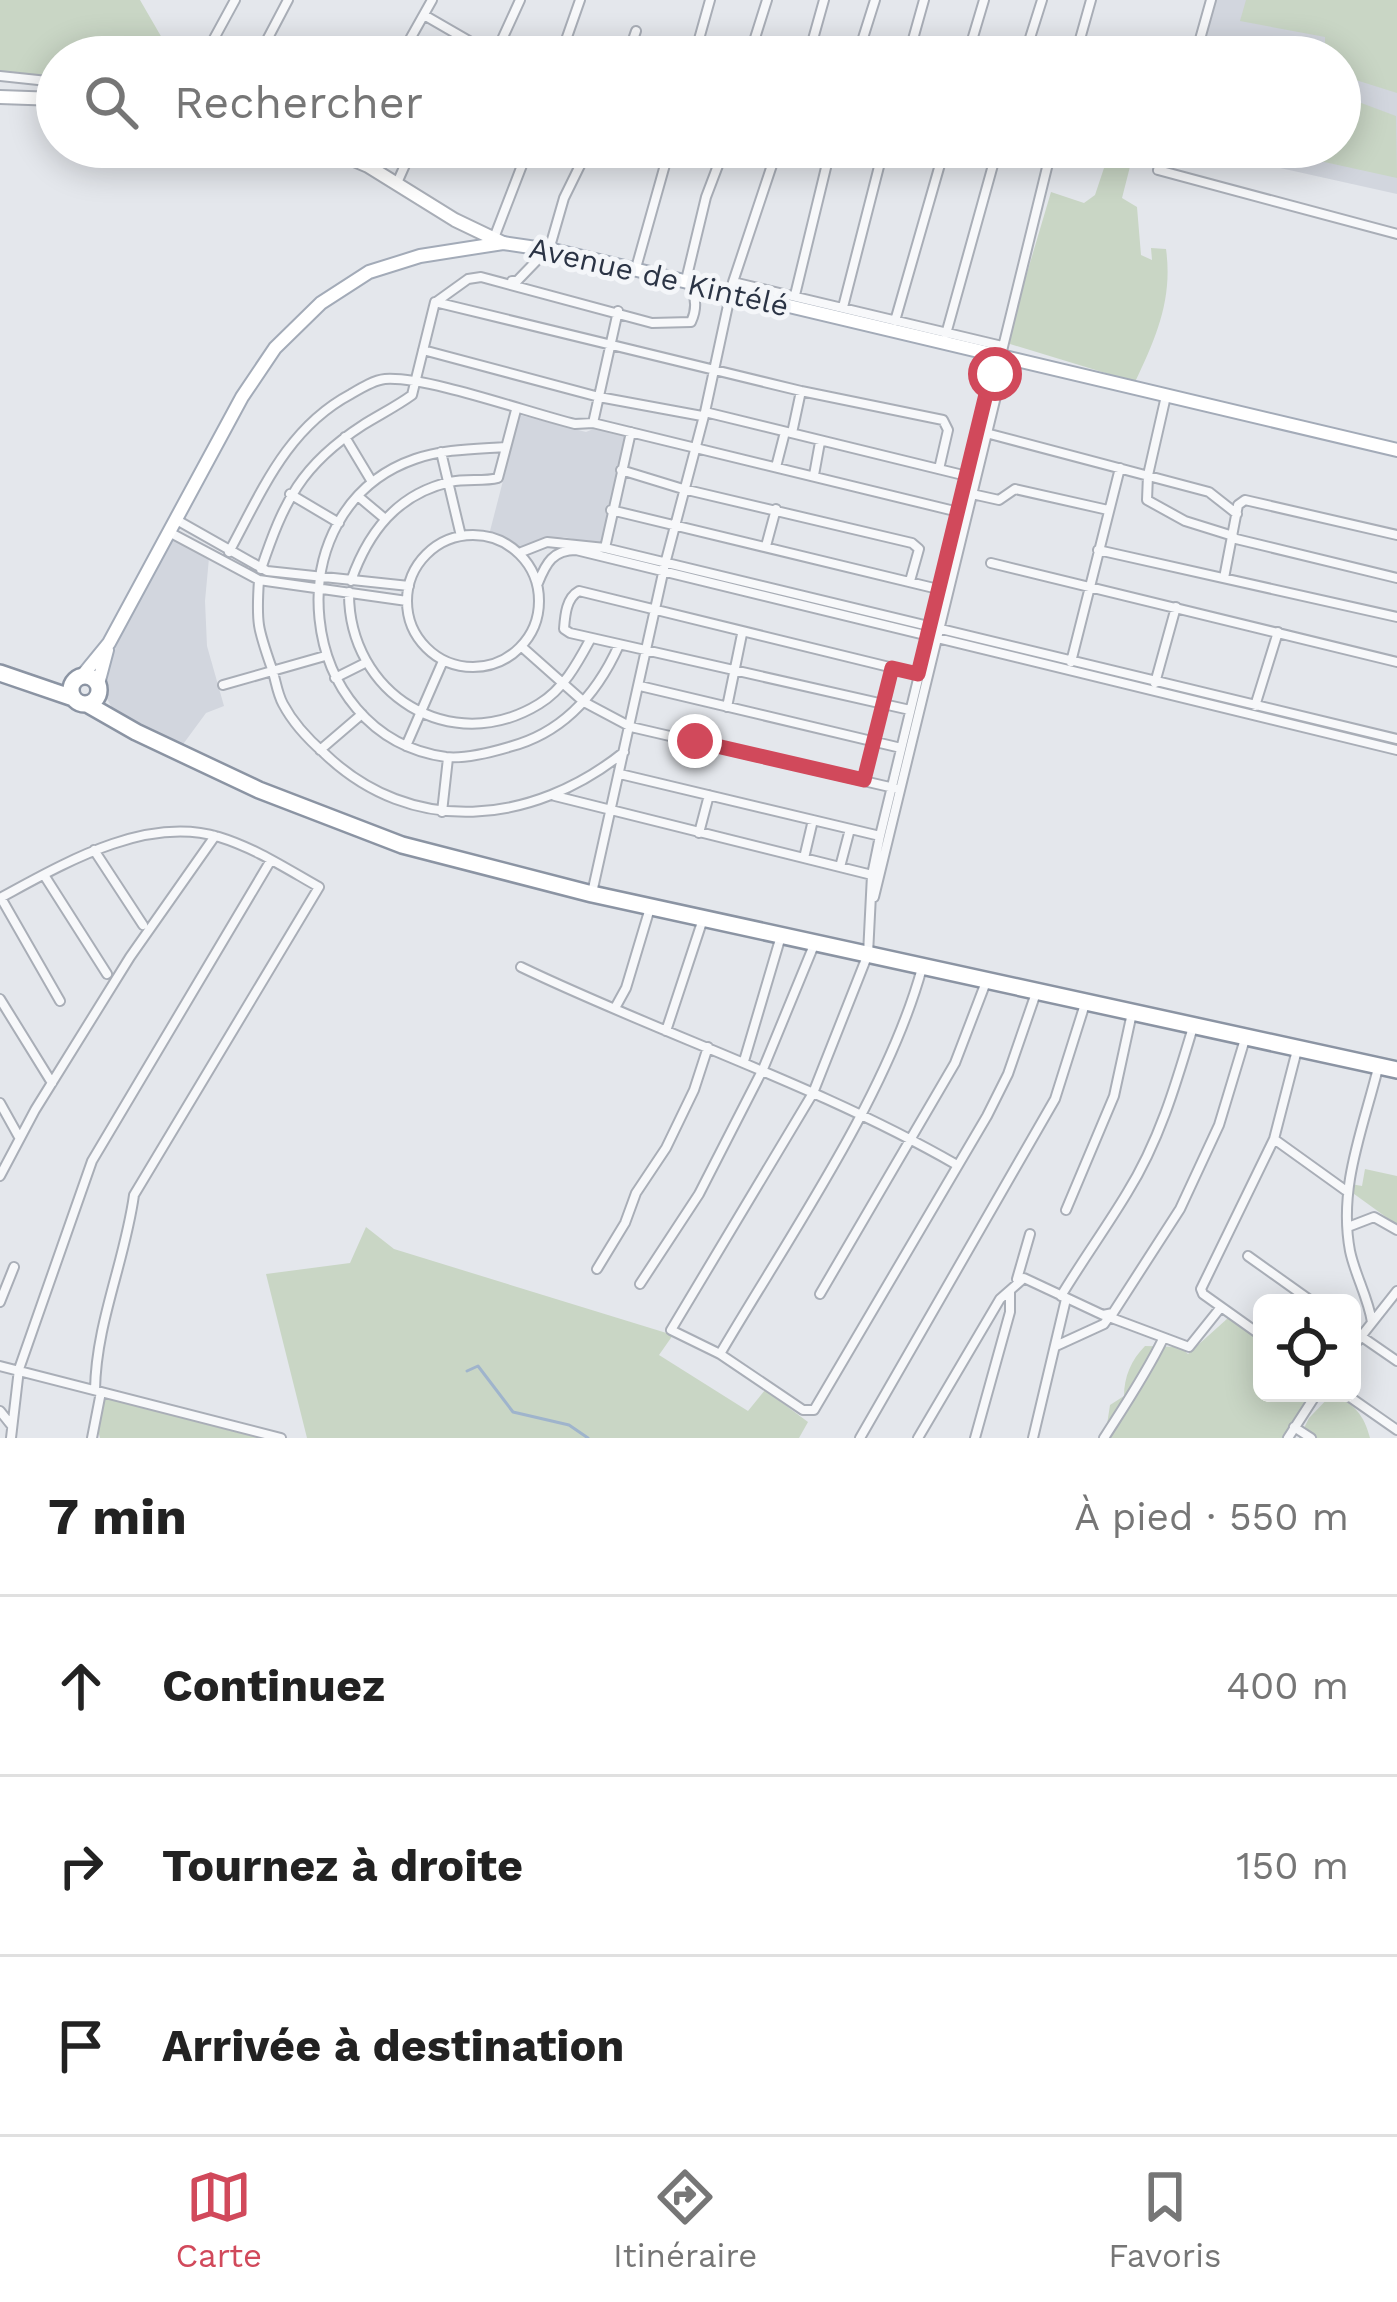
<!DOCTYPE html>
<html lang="fr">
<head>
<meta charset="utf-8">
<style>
  :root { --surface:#fff; --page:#f6f6f6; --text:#222; --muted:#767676; --line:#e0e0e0; --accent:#d1495b }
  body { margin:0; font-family:"Work Sans",sans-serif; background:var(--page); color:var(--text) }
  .controls { position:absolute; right:36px; bottom:36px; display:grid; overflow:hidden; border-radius:18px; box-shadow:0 6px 30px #0003 }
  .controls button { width:108px; height:108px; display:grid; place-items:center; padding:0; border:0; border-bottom:3px solid var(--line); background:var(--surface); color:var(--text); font:60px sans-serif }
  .stop { position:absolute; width:36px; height:36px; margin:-27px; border:9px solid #d1495b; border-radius:50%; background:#fff }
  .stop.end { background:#d1495b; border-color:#fff; box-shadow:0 3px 12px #0008 }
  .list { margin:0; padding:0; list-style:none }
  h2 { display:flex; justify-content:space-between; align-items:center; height:156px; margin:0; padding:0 48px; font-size:51px }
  h2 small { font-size:39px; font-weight:400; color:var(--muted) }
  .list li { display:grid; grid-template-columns:78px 1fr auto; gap:36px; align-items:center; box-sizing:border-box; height:180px; padding:0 48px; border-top:3px solid var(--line) }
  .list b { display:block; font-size:45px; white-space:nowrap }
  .list em { font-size:39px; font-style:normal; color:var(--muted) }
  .icon { flex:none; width:66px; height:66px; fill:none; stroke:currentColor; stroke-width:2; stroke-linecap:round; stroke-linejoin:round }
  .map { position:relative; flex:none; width:1397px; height:1438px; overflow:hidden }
  .search { position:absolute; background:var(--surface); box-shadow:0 6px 30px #0003; left:36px; right:36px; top:36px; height:132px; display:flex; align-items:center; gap:30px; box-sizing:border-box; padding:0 42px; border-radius:66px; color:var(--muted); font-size:45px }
  .sheet { height:696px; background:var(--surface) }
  nav { display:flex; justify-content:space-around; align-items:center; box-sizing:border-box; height:168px; border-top:3px solid var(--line); background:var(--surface); font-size:33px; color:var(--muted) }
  nav a { display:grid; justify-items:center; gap:6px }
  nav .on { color:var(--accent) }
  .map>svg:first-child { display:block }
</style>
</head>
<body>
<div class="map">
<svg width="1397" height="1438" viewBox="0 0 1397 1438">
  <rect width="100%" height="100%" fill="#e4e7ec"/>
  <path fill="#d2d6de" d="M1206,0h191v194l-212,-47h155v-90h-151z
    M520,415l66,17 10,-4 30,7 -24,110 -38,-8 -45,10 -29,-16z
    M168,533l41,25 -4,43 2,45 17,60 -18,7 -25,34 -48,-22 -20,-15 -13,-25 11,-39z"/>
  <path fill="#c9d6c5" d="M0,0h140l33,57h-116v25l-57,-4z
    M1246,0h151v93l-57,-18v-18h-15v-20l-85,-16z
    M1340,95l56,21 1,62 -141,-31h84z
    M1111,147h24l-13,51 15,9 4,48 11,5 -1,-12 15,1c7,50 -10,89 -31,133l-125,-38 1,-17 40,-135 33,11 11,-8z
    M1365,1169l32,7v49l-47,-34 1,-7 11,2z
    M366,1227l28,22 279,86 -14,20 89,56 17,-21 43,32 -9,16h-492l-41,-164 84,-11z
    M1228,1318l34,22v53h52l-32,45h-177l5,-33 14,-9c0,-19 7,-36 21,-50l35,1 8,7z
    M1333,1393c21,12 31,21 37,45h-71l10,-20z
    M104,1398l155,40h-159l-3,-11z"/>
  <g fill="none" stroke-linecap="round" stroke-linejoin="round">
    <path stroke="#9fb4cc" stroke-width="3" d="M467,1371l11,-5 35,46 56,13 19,13"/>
    <defs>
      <path id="street" d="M424,15l71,41
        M262,49l18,8
        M204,57l31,-57
        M258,57l30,-57
        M400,57l32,-57
        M494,57l26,-57
        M560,57l20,-57
        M627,57l9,-26
        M694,57l16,-57
        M749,57l18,-57
        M808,57l16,-57
        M857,57l18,-57
        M908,57l16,-57
        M967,57l17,-57
        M1024,57l18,-57
        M1075,57l16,-57
        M1195,57l16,-57
        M0,76l57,6
        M446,147h7
        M1158,170l239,64
        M397,183l16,-36
        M494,238l35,-91
        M549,250l15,-52 25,-51
        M636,268l34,-121
        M512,281h5l27,-28 7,-1
        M733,282l269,64
        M795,295l36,-148
        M436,302l32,-23 13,-2 171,46 39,-1c7,-15 5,-29 -5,-42l20,-83 19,-50
        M843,307l41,-160
        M895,321l50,-174
        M946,334l52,-187
        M423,350l176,47 103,19
        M1166,396l-18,79 -1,25 38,21 48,15
        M705,412l262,64
        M593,423l25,-112
        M792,433l9,-42
        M986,433l223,59 28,22
        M345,437l27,45
        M505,447c-30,2 -62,2 -90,12 -144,50 -121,277 31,298 18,2 46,-5 63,-10 54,-14 88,-53 110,-102
        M441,452l20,84
        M776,467l9,-35
        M621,470l62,19 229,54 7,6 -9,32
        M814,475l6,-33
        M290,494l49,29
        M972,494l27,6 16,-11 93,21
        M359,497l25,21
        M611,510l327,79
        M175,519l92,52 142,15
        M169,532l90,48 148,21
        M407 601a66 66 0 1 1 132 0a66 66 0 1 1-132 0Z
        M1232,538l165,40
        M766,546l10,-37
        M605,548l26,-116
        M1098,550l299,67
        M229,552c33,-61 58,-124 122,-158 10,-6 23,-14 34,-15 42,-3 144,34 190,45l18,-1 374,91
        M519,553l28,-11 58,6 792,191
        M991,563l406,99
        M261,569c23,-68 40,-104 102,-144 16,-10 34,-19 49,-30l23,-93 366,89 142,29 5,10 -9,39
        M1224,578l14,-73 7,-5 152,35
        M259,580c-3,44 -1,49 13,89 4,12 5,24 11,35 10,19 25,35 41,49 88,85 209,72 300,-1
        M351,581c17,-49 46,-87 99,-99 16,-4 33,0 48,-4l18,-68
        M538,583c8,-20 15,-33 38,-33l821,200
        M349,592c-1,102 102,166 190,112 25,-15 39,-42 52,-66
        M522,647l62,55 47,25 263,61
        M1071,662l49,-194
        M335,678l30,-15
        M1155,683l21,-76
        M223,685l102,-29
        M640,686l261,62
        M1255,706l23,-74
        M727,707l15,-73
        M910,710l-340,-77 -6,-4c1,-13 2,-31 15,-38l339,83
        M406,746l37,-85
        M320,750l42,-36
        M620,774l260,62
        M864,780l28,-112
        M555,796l317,79
        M442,812l6,-54
        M699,833l10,-38
        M94,850l49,75
        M804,858l9,-38
        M840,867l10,-38
        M44,875l63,99
        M592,893l73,-329 40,-152 28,-130 45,-135
        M874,897l124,-509 -2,-13
        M0,898c63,-34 145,-83 219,-61 36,11 68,32 100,50l-185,308c-9,66 -38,128 -39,195
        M1,898l59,103
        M521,967c144,69 297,118 436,198
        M1036,993l-28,81 -21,42 -173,294h-11l-83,-56 -49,-24 142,-237 55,-139 4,-79 8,-39 109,-450 12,-31 51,-208
        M0,999l52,84
        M615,1008l11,-20 24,-80
        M666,1031l37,-112
        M744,1061l37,-125
        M0,1103l19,34
        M1274,1139l71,51
        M0,1176l35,-66 95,-153 85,-121
        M1066,1210l48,-114 18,-83
        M1348,1227l26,-10 23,13
        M1248,1256l66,47
        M597,1269l28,-46 11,-30 30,-45 28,-58 14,-43
        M1017,1279l13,-45
        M640,1284l59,-90 64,-125 51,-124
        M820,1294l135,-231 31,-81
        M1061,1296c21,-35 45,-68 66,-103 32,-51 49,-109 66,-166
        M0,1302l14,-35
        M1372,1322c-4,-25 -17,-47 -22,-71 -12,-64 13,-122 28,-183
        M1352,1330l45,31
        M1262,1336l-59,-42 -2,-5 73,-150 23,-89
        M1056,1346l48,-22 5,-7 80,30 32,-40
        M1352,1348l45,-57
        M720,1354c68,-116 167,-258 202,-386
        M0,1366l281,72
        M1344,1393l53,37
        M0,1411l12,15
        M1294,1427l17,11
        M11,1438l8,-69 73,-208 179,-301
        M92,1438l9,-46
        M860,1438l195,-339 30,-95
        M918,1438l82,-139 24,-21 79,37 10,-2 67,-104 39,-84 26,-86
        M975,1438l35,-126v-21
        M1033,1438l33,-139
        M1104,1438c21,-33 42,-64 59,-99
        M1288,1438l29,-45"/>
      <path id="secondary" d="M0,97l57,2
        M324,147l44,19 87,54 48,23"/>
      <path id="primary" d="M82,676l27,-33 133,-246 33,-49 46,-45 48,-31 51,-16 83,-13 54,8 840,199
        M98,684l9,-34"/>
      <path id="highway" d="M0,673l73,25
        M71 690a14 14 0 1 1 28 0a14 14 0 1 1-28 0Z
        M87,704l49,28 123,58 143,55 190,49 805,176"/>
    </defs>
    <use href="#street" stroke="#a9aeb7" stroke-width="12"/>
    <use href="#secondary" stroke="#a9aeb7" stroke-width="16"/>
    <use href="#primary" stroke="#a3abb8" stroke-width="16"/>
    <use href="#highway" stroke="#8b94a3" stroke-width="20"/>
    <use href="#street" stroke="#f7f8fa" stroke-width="8"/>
    <use href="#secondary" stroke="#fff" stroke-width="12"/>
    <use href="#primary" stroke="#fff" stroke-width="12"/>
    <use href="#highway" stroke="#fff" stroke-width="15"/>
  </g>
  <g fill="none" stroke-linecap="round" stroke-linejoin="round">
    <path stroke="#d1495b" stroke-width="15" d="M695,741l169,39 28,-112 26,6 70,-288 7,-12"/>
  </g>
  <g text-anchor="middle" stroke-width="10" stroke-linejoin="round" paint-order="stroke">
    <g font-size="30" fill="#2b3445" stroke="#f4f6f9">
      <text transform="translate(659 277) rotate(13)" y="10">Avenue de Kintélé</text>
    </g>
  </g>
</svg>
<div class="controls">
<button><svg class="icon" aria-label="locate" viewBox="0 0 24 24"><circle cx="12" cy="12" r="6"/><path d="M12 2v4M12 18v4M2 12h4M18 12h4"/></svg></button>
</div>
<div class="stop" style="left:995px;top:374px"></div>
<div class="stop end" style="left:695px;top:741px"></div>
<div class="search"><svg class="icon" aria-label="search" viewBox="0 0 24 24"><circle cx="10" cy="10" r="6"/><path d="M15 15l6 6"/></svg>Rechercher</div>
</div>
<section class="sheet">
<h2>7 min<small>À pied · 550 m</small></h2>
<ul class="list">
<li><svg class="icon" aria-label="ahead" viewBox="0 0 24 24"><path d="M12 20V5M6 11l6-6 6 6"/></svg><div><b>Continuez</b></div><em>400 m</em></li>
<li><svg class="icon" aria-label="right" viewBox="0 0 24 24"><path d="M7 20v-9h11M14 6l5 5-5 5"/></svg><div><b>Tournez à droite</b></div><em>150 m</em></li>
<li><svg class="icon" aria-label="arrive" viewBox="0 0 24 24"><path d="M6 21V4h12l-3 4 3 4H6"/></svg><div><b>Arrivée à destination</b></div></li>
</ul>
</section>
<nav>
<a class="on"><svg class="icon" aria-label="map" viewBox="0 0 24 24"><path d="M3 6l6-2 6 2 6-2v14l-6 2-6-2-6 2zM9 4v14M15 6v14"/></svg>Carte</a>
<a><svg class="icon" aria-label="directions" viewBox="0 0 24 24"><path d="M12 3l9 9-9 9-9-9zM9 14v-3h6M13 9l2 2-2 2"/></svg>Itinéraire</a>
<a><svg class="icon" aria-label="saved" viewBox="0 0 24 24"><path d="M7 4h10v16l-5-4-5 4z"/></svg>Favoris</a>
</nav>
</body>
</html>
